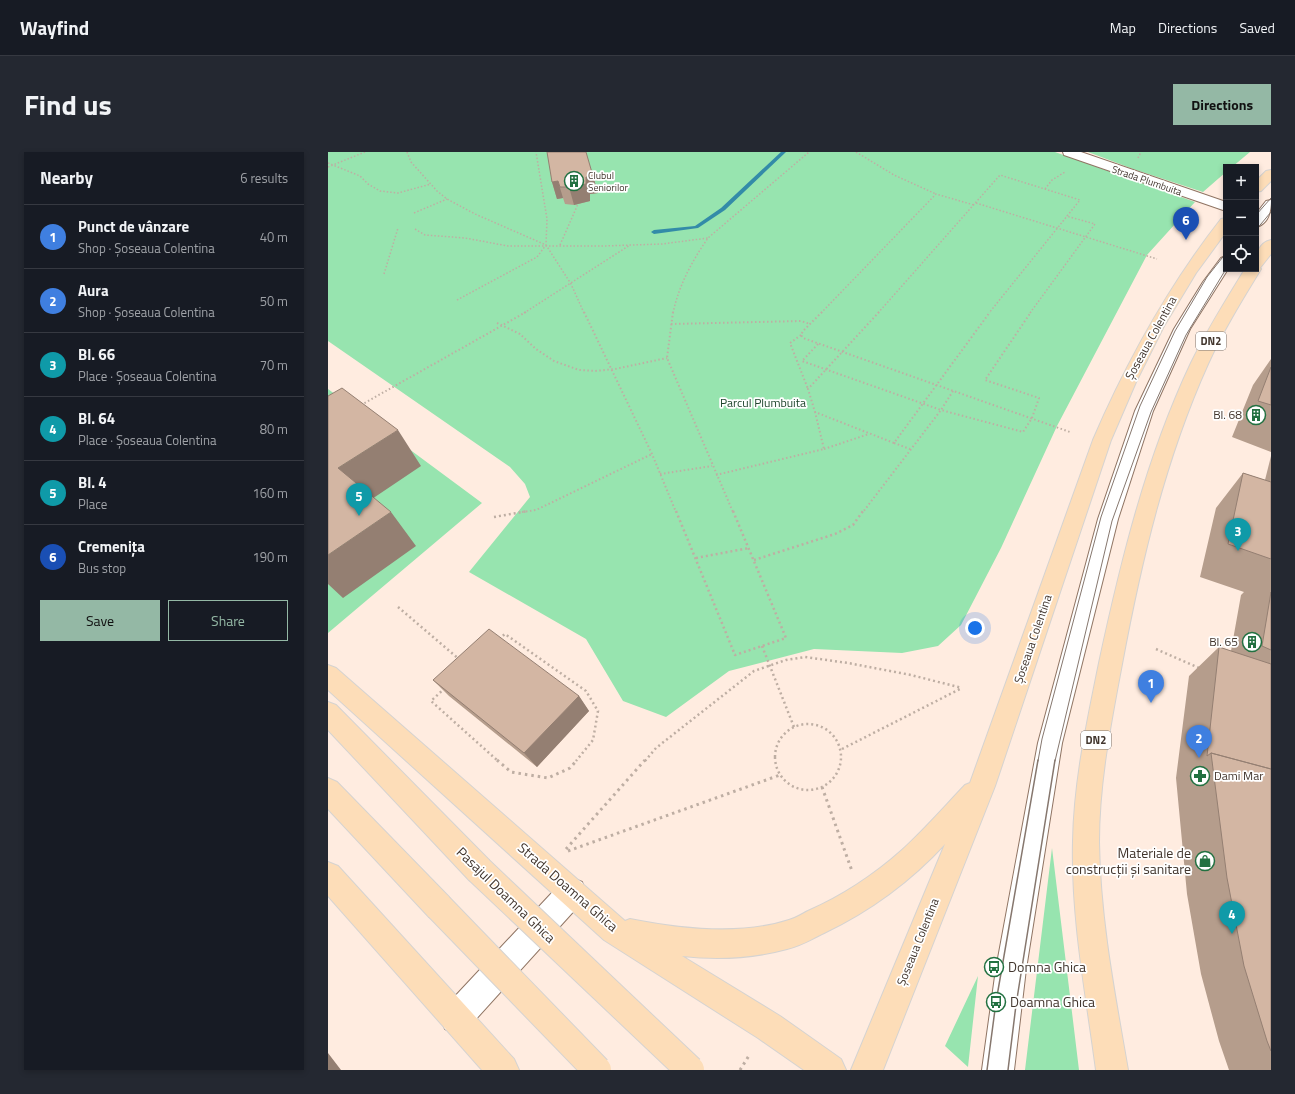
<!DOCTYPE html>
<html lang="en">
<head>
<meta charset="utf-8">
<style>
  :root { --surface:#171b24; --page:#242831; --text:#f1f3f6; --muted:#9ea1a6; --line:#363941; --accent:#94b8a5 }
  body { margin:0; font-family:"Titillium Web",sans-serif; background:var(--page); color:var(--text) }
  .controls { position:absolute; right:12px; top:12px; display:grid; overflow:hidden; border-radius:0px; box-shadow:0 2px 6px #0003 }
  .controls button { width:36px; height:36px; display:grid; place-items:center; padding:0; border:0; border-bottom:1px solid var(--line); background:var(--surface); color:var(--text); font:20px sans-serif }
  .you { position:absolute; left:647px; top:476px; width:14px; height:14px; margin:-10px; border:3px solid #fff; border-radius:50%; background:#1a73e8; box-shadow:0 0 0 6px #1a73e833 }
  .badge { display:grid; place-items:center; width:26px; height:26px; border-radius:50%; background:var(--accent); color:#fff; font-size:13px; font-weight:700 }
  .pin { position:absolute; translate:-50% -33px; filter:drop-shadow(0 1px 2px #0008) }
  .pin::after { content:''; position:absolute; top:21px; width:14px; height:12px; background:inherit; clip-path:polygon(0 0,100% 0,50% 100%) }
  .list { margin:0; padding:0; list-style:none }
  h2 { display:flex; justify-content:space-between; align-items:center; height:52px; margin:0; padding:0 16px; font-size:17px }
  h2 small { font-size:13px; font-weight:400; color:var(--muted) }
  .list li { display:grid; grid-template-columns:26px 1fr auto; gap:12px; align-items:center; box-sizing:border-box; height:64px; padding:0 16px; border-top:1px solid var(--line) }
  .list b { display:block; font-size:15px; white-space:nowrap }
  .list p { margin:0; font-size:13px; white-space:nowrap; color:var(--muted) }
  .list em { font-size:13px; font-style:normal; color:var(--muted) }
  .actions { display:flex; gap:8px; padding:12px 16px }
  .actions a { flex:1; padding:9px 0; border:1px solid var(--accent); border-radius:0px; text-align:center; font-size:14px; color:var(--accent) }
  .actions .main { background:var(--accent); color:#111 }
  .icon { flex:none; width:22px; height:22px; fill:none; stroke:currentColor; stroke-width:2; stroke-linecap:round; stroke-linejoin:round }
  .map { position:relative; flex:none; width:943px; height:918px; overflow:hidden; border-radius:0px }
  header { display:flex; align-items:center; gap:24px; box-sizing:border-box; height:56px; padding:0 20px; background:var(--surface); border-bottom:1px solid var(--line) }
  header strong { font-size:19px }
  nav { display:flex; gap:22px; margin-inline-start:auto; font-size:14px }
  .intro { display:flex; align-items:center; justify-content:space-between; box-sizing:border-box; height:96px; padding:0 24px }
  h1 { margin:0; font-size:28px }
  .button { padding:10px 18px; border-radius:0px; background:var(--accent); color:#111; font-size:14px; font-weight:700 }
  main { display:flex; gap:24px; padding:0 24px }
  aside { flex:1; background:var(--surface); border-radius:0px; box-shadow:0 2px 6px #0003 }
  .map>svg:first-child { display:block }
</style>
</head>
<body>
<header>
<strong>Wayfind</strong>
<nav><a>Map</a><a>Directions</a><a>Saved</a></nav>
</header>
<div class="intro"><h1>Find us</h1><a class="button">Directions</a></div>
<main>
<aside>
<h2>Nearby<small>6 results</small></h2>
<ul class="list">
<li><span class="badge" style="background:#3f7fe0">1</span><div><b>Punct de vânzare</b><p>Shop · Șoseaua Colentina</p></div><em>40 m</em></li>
<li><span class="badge" style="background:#3f7fe0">2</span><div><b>Aura</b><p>Shop · Șoseaua Colentina</p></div><em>50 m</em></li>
<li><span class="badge" style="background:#0f9aa8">3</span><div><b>Bl. 66</b><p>Place · Șoseaua Colentina</p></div><em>70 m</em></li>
<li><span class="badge" style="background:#0f9aa8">4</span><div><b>Bl. 64</b><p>Place · Șoseaua Colentina</p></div><em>80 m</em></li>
<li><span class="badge" style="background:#0f9aa8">5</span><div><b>Bl. 4</b><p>Place</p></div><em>160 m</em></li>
<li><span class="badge" style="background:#1a4fb4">6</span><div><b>Cremenița</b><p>Bus stop</p></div><em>190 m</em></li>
</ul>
<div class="actions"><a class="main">Save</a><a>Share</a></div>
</aside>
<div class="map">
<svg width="943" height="918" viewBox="0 0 943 918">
  <rect width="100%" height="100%" fill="#ffece0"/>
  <path fill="#97e4af" d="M0,0h727l140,50 -48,53 -90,171 -56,122 -40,77 -23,21 -36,7 -88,-4 -85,22 -63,46 -43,-16 -37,-62 -117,-67 61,-75 -5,-13 -15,-17 -182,-126z
    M760,0h162l-18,15h-6v5l-23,20 -70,-23z
    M0,237l154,114 -154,130z
    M724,696l27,222h-54z
    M650,824l-10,91 -23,-21z"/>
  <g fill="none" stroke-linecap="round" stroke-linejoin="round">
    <path fill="#338ba8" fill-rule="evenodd" d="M453,0h5l-61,58 -27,18 -44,6 -3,-2 3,-2 41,-4 26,-18z"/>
    <defs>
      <path id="minor" d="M735,0h18l145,50v9l-162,-56z
        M943,48c0,11 -2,24 -15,27v-13l10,-13z
        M898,104v13h2l-38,60 -37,82 -35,108 -56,224 -36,226 -12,101h-32l14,-101 42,-226 60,-224 37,-108 39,-82 29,-47 18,-24z
        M244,726l10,4 4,10 -4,10 -115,127 -11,4 -11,-4 -4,-11 4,-11 117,-125z"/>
      <path id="major" d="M943,18v11l-10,10 -5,1v-11l10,-10z
        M898,66v14l-30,41 -32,53 -28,56 -25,58 -116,346 -112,284h-32l94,-226c-35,38 -75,67 -121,89 -12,6 -24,13 -37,16 -33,9 -70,11 -105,7l98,60 61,43 5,11h-42l-46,-32 -154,-98 -276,-250v-25l8,3 289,253 5,-2c50,10 110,17 159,1 7,-2 13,-6 19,-9 34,-15 66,-36 94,-61 22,-20 42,-43 63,-65l5,-2 123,-343c34,-79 75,-153 128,-221z
        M943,88v14l-11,14 1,1c-19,31 -38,62 -53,95 -43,95 -67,198 -86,300 -11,59 -23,118 -23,178 1,77 16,153 29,228h-32c-10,-76 -25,-152 -23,-229 1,-60 14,-119 26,-178 22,-102 47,-205 92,-300 16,-33 35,-63 54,-94h11c0,-12 1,-26 15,-29z
        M0,550l8,3 153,155 4,10 -4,10 -10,4 -10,-4 -141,-150z
        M0,626l9,4 112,115 4,10 -4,10 -10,4 -10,-4 -101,-108z
        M0,710l10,4 176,193 5,11h-37l-154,-174z"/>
    </defs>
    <use href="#minor" stroke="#8f7463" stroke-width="2"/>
    <use href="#major" stroke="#d5d3d1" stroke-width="2"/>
    <path stroke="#beaea3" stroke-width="1.5" stroke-dasharray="1.5 2" stroke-linecap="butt" d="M79,0l4,10 26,29 10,8 28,15 71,31 25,39 13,29
      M528,0l38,23 42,19
      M810,6l3,-6
      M0,11l32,13 8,8 12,7 18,2 33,-9
      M0,15l37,-15
      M717,37l7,-9 13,-8
      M648,51l181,56
      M86,61l33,-14
      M87,77l10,6 40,3 43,8h95l59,-2 46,-6
      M232,93l18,-41
      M56,122l14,-46
      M129,148l80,-43 9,-12 1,-26 -11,-67
      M196,161l106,-68
      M345,161c6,-28 19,-52 35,-75l101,-86
      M493,161l115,-119 38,11
      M550,161l122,-138 80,25 -91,113
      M702,161l65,-89 -29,-8"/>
    <path stroke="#beaea3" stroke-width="2" stroke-dasharray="1.5 2.5" stroke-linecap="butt" d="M256,160l68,142 24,58
      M345,160l-6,46 66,154
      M494,160l-19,19 -2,4 2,3 267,94
      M551,160l-71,77 7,23 79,31 96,-131
      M169,171l23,11 16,15 18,12 25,9 16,1 20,-2 52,-11
      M343,172l130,-3 9,3
      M473,183l-11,8 18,46
      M490,192l-16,17 139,49 -78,102
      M625,239l-12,19 82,22 9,-14 7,-20 -54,-18 46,-68
      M33,253l165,-93
      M566,291l16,6
      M496,297l45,-15
      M332,322l52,-8
      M388,323l108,-26 -9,-37
      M194,360l14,-2 116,-56"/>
    <path stroke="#beaea3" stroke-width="2.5" stroke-dasharray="2 3" stroke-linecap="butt" d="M348,359l59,144 51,-17 -53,-127
      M166,365l34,-6
      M368,406l53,-10
      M426,408l81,-26 18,-9 10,-14
      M70,455l62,53
      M171,487l6,-5 81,57 12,20 -5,29 -17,21
      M434,494l32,81
      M828,497l43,19
      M117,536l-14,13 67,60
      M447 605a33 33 0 1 1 66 0a33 33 0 1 1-66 0Z
      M514,597l120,-61
      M317,609l11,-13 98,-77 32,-11 19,-3 43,6 63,12 51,13"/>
    <path stroke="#beaea3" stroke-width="3" stroke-dasharray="2.5 4" stroke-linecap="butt" d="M169,608l14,12 37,6 22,-10 7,-8
      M494,635l30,84
      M238,697l79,-89
      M240,699l212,-76
      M412,918l10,-16"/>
    <use href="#minor" fill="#fff" fill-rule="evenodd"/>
    <use href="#major" fill="#fdddb8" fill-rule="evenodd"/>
    <path stroke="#86776e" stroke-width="1" d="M928,63l15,-17
      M928,78l15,-18
      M710,609l4,-22 59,-222 39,-111 35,-75 32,-54 19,-24
      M727,609l57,-240 39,-109 35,-77 40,-66"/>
    <path stroke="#86776e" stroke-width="1.5" d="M659,918l9,-68 42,-242
      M680,918l8,-65 39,-245"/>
    <defs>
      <path id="major-bridge" d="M151,718l211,200
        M111,755l158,163"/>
    </defs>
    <use href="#major-bridge" stroke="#d5d3d1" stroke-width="30" stroke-linecap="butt"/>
    <use href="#major-bridge" stroke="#fdddb8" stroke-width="28"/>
  </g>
  <path fill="#b59d8c" d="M265,24l5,17 -8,1v7l-16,4 -9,-1 -2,-6 -6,1 -5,-17z
    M943,207v93l-39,-15 21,-52z
    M943,304v614h-42l-10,-29 -18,-67 -14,-80 -11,-116 13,-102 30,-29 12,4 10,-56 3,-3 -44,-15 16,-69 27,-35 22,7z
    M105,528l146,16 10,15 -52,56 -88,-71z"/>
  <path fill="#947f72" d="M265,24l5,17 -8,1v7l-16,4 -5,-18 17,-10z
    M230,29l5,17 -6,1 -5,-17z
    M70,278l23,36 -55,37 -28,-35z
    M63,360l25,34 -73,52 -15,-14v-29z
    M251,544l10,15 -52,56 -13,-14z
    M0,901l13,17h-13z"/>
  <path fill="#d3b6a3" stroke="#947f72" d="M219,0h39l7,24 -7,1v7l-17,3h-9l-2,-6 -6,1z
    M943,215v38l-13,-4z
    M14,236l56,42 -60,38 53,44 -63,43v-159z
    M915,321l28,9v77l-43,-15z
    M943,440v58l-9,-4z
    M161,477l90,67 -55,57 -91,-73z
    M891,495l52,17v105l-60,-16 -4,3z
    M883,601l60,16v282l-4,-10 -23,-75 -17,-88z"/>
  <defs>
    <symbol id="building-ring" viewBox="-11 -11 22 22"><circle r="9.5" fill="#fff" stroke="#227141" stroke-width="1.5"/><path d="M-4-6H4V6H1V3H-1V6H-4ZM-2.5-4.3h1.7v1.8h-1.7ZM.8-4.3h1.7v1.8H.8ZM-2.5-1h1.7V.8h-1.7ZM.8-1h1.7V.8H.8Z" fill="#227141"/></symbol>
    <symbol id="pharmacy-ring" viewBox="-11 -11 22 22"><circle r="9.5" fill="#fff" stroke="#227141" stroke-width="1.5"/><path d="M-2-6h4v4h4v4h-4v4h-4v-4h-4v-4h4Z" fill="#227141"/></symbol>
    <symbol id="shop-ring" viewBox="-11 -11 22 22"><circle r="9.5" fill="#fff" stroke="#227141" stroke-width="1.5"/><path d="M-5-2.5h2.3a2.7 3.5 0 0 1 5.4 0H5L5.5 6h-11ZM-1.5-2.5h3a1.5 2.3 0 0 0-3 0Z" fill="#227141"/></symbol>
    <symbol id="bus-ring" viewBox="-11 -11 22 22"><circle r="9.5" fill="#fff" stroke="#227141" stroke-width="1.5"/><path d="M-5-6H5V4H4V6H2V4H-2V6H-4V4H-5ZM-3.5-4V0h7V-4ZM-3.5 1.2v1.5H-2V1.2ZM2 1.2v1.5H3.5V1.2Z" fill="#227141"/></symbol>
  </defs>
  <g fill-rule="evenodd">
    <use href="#building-ring" x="235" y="18" width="22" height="22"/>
    <use href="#building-ring" x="917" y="252" width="22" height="22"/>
    <use href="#building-ring" x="913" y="479" width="22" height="22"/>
    <use href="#pharmacy-ring" x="861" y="613" width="22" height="22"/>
    <use href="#shop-ring" x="866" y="698" width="22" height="22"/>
    <use href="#bus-ring" x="655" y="804" width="22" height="22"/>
    <use href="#bus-ring" x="657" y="839" width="22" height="22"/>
  </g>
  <g text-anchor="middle" stroke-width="3.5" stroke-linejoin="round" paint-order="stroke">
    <g font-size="10" fill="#42362e" stroke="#fff" text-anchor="start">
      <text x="260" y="27">Clubul<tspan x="260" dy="12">Seniorilor</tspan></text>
    </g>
    <g font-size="10" fill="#42362e" stroke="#fff">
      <text transform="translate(819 28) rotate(19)" y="4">Strada Plumbuita</text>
    </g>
    <g fill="#fff" stroke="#7b726d" stroke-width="1">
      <rect x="868" y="180" width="30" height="18" rx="3"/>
      <rect x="753" y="579" width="30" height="18" rx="3"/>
    </g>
    <g font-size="11" font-weight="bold" fill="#42362e">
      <text x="883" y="193">DN2</text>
      <text x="768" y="592">DN2</text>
    </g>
    <g font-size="12" fill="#42362e" stroke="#fff">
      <text transform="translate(823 186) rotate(-61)" y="4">Șoseaua Colentina</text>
      <text transform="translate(705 487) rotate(-71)" y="4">Șoseaua Colentina</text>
      <text transform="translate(590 790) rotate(-68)" y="4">Șoseaua Colentina</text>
    </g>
    <g font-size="12" fill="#1c432a" stroke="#fff">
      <text x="435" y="255">Parcul Plumbuita</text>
    </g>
    <g font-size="12" fill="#42362e" stroke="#fff" text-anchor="end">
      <text x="914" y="267">Bl. 68</text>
      <text x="910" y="494">Bl. 65</text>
      <text x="886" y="628" text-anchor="start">Dami Mar</text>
    </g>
    <g font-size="14" fill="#42362e" stroke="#fff" text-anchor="start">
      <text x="863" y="706" text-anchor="end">Materiale de<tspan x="863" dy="16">construcții și sanitare</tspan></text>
      <text x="680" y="820">Domna Ghica</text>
      <text x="682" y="855">Doamna Ghica</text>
    </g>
    <g font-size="14" fill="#42362e" stroke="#fff">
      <text transform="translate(240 735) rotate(41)" y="5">Strada Doamna Ghica</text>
      <text transform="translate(178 743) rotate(44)" y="5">Pasajul Doamna Ghica</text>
    </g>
  </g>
</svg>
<div class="controls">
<button>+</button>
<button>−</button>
<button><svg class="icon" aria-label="locate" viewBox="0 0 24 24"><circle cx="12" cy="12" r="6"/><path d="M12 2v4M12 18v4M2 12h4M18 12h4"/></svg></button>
</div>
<div class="you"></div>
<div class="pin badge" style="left:823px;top:551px;background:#3f7fe0">1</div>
<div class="pin badge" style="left:871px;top:606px;background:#3f7fe0">2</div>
<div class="pin badge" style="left:910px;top:399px;background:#0f9aa8">3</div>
<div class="pin badge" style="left:904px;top:782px;background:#0f9aa8">4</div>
<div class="pin badge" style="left:31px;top:364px;background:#0f9aa8">5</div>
<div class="pin badge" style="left:858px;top:88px;background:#1a4fb4">6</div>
</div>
</main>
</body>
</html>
